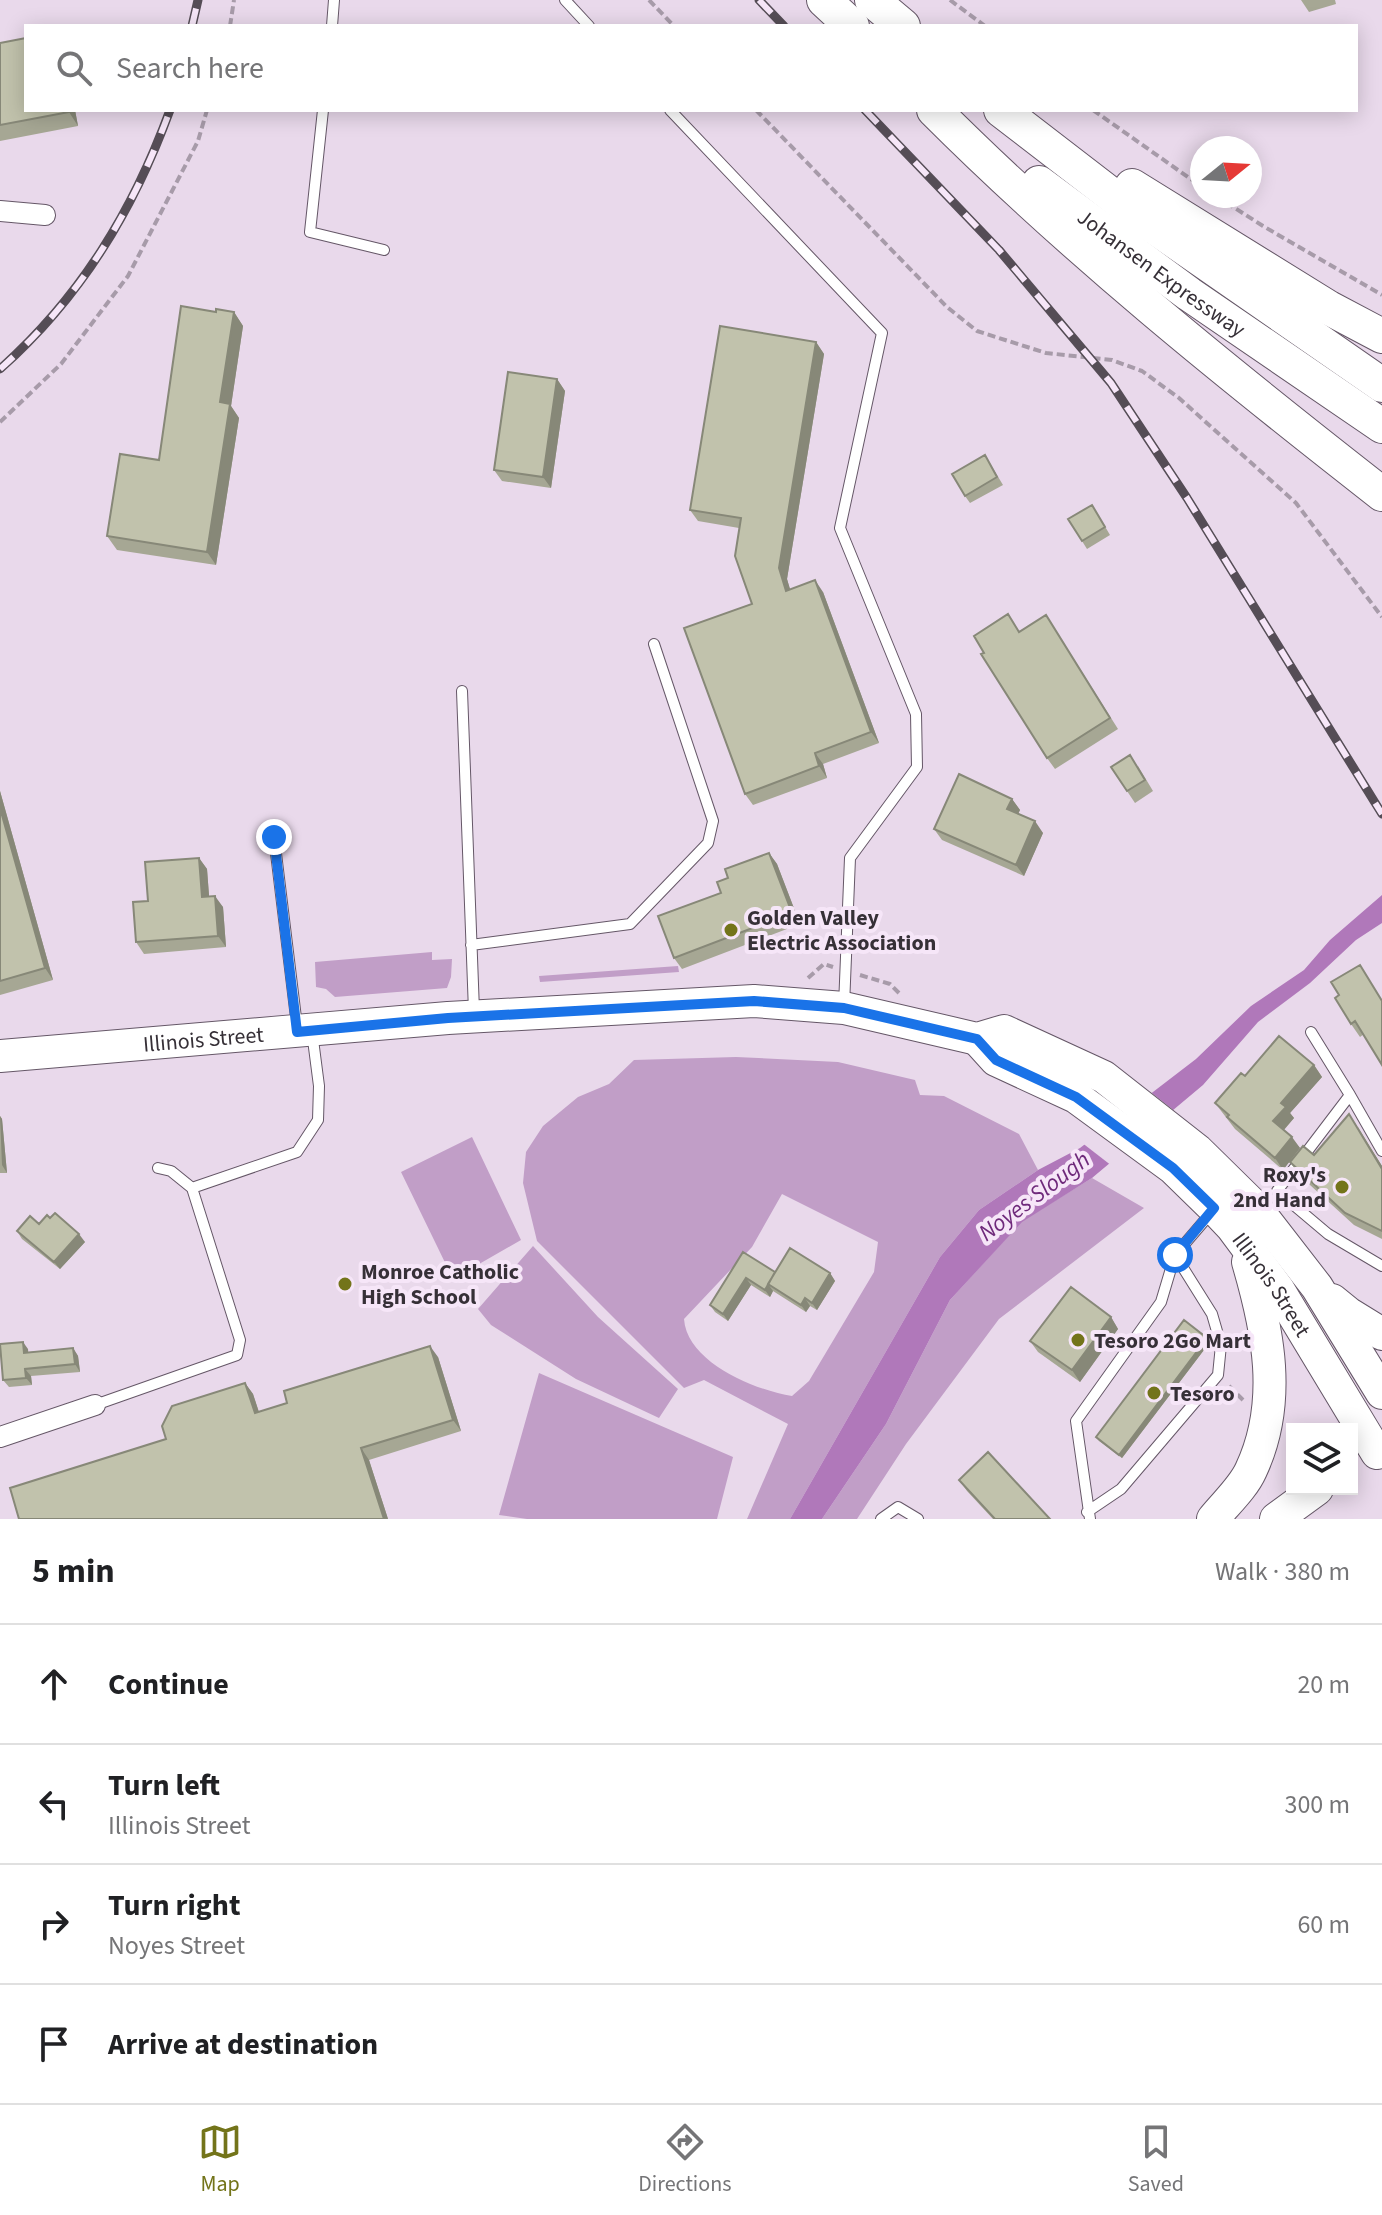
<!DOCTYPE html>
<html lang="en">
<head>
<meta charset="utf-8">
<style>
  :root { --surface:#fff; --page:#f6f6f6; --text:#202124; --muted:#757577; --line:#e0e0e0; --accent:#73741a }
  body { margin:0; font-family:"Source Sans 3",sans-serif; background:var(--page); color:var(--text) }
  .controls { position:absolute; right:24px; bottom:24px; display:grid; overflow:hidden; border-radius:0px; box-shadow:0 4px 20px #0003 }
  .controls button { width:72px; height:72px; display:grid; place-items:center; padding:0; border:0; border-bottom:2px solid var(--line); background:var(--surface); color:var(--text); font:40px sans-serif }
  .compass { position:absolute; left:1190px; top:136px; width:72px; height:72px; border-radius:50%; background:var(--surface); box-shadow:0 4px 20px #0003; rotate:72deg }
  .stop { position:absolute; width:24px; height:24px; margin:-18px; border:6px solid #1a73e8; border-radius:50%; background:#fff }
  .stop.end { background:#1a73e8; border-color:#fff; box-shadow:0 2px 8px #0008 }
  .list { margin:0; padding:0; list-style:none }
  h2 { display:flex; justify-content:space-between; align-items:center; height:104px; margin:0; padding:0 32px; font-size:34px }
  h2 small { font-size:26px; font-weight:400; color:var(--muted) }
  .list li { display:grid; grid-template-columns:52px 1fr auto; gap:24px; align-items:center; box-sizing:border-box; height:120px; padding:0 32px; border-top:2px solid var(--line) }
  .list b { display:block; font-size:30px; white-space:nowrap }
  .list p { margin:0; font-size:26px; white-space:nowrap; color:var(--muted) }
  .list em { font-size:26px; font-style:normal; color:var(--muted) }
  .icon { flex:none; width:44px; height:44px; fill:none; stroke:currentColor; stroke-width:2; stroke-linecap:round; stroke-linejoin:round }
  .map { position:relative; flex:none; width:1382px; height:1519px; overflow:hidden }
  .search { position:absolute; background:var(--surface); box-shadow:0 4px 20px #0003; left:24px; right:24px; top:24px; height:88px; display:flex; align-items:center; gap:20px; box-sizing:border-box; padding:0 28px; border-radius:0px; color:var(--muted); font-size:30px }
  .sheet { height:584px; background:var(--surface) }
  nav { display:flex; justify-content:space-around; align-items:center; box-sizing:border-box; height:112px; border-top:2px solid var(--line); background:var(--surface); font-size:22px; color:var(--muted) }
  nav a { display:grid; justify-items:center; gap:4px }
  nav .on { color:var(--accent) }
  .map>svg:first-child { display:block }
</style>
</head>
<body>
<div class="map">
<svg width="1382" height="1519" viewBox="0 0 1382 1519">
  <rect width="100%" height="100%" fill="#e9d9eb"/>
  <path fill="#c19ec7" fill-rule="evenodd" d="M432,952v8l20,-1 -1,18 -4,11 -112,9 -9,-8 -10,-2 -1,-25z
    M678,966l1,6 -139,10 -1,-6z
    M736,1057l102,5 77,18 5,15 24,1 75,38 19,36 -59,40 -39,47 -150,262h-43l41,-95 -84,-44 -20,8 -147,-147 -14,-58 3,-31 17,-26 35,-29 31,-13 25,-24zM782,1194l96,48 -4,30 -65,109 -17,15c-38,-6 -105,-34 -108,-77l68,-72z
    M472,1137l49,103 -68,39 -52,-107z
    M1092,1178l52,30 -145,111 -93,125 -49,75h-35l64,-95 64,-124 72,-79z
    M533,1246l65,71 80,72 -19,29 -83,-39 -85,-54 -13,-16z
    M539,1373l194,84 -16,62h-190l-28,-4z"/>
  <path fill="#b078ba" d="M1382,895v28l-26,17 -46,43 -52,39 -55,63 -111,93 -70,44 -72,78 -64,124 -64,95h-32l150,-262 39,-47 59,-40 42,-22 116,-89 55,-53 53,-36 26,-30z"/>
  <path fill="#e9d9eb" d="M1148,1090l28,22 -64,54 -31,-24z"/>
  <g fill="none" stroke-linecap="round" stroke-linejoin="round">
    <defs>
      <path id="service" d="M565,0l24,26
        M332,26l2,-26
        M323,110l-13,122 74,18
        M670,110l212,223 -42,195 76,186 1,53 -67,91 -6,148
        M462,691l12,320
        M274,837l23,189
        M471,945l159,-21 78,-81 5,-22 -59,-177
        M1311,1032l39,63
        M1382,1151l-32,-56 -73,96 51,43 54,32
        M192,1188l105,-36 21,-32 1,-34 -7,-54
        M95,1405l142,-50 3,-15 -48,-152 -21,-17 -13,-3
        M1087,1512l34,-23 97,-114 3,-30 -9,-31 -37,-59
        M881,1519l17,-12 20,12
        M1090,1519l-14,-98 85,-119 14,-47 36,-42"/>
      <path id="minor" d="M0,211l45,4
        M0,1437l95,-32"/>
      <g id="primary">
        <path id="s1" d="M977,1039l19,21 80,37 97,71 41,40 18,19 46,62 99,164"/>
        <path id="s2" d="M0,1056l448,-38 306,-17 90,7 133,31 27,-8 100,46 93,73 58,57 62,80 65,106"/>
        <path d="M1332,1300l16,13 34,21"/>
        <path d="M1213,1519c12,-15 30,-31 38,-49 32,-68 17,-140 -3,-208"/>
        <path d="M1276,1519l41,-30"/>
      </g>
      <g id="trunk">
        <path d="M824,0l28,26"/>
        <path d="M872,0l31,26"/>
        <path d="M934,110c139,139 293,263 448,384"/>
        <path d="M1001,110l139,107 242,168"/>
        <path id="s3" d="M1039,183l150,111 193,132"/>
        <path d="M1132,186l197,122 53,28"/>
      </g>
    </defs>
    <use href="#service" stroke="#655767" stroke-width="12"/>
    <use href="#minor" stroke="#655767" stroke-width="22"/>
    <use href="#primary" stroke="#655767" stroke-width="34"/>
    <use href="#trunk" stroke="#655767" stroke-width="36"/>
    <path stroke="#a79ba9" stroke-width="4" stroke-dasharray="8 4" stroke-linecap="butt" d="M649,0l25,26
      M950,0l35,26
      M230,26l4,-26
      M756,110l191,197 30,24 69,22 66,7 30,11 37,27 117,105 86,114
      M1093,110l109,77
      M1216,196l47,30 119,69
      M0,422l61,-58 67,-88 70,-135 9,-31
      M860,975l30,9 9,9
      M808,978l16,-14 9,3
      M1229,1386l14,14"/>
    <use href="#service" stroke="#fff" stroke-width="10"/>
    <use href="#minor" stroke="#fff" stroke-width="20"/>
    <use href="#primary" stroke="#fff" stroke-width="32"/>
    <use href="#trunk" stroke="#fff" stroke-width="34"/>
    <defs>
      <path id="rail" d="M759,0l25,26
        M192,26l6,-26
        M865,110l134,140 112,133 76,115 195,316
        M0,369c81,-72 133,-158 170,-259"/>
    </defs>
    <use href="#rail" stroke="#554d56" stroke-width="9"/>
    <use href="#rail" stroke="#f6e6f8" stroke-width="6" stroke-dasharray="18" stroke-linecap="butt"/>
  </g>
  <path fill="#a6a794" d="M1301,0h34l1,4 -27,8z
    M0,43l75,67 3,16 -78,15z
    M216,312h18l9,14 -12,80 8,12 -23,147 -99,-15 -10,-14 52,-76z
    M816,342l8,12 -37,225 3,11 33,2 56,151 -56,21 4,14 -74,27 -8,-11 7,-190 -13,-76 -41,-7 -8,-11z
    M557,379l8,12 -14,97 -49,-7 -8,-11z
    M985,455l18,30 -33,18 -5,-7z
    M1097,513l13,22 -23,14 -5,-8z
    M1046,615l72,114 -63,40 -8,-11 -27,-127z
    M1138,766l15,25 -18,12 -8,-12z
    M0,791l53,189 -53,15z
    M1012,799l8,11 -2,4 25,19 -19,43 -82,-36 -8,-11z
    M769,853l8,11 23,60 -118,45 -8,-11 47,-65 7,-15z
    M199,858l8,11 2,27 14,11 3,40 -82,7 -8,-12 12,-41z
    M1368,977l-4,57 -4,3 -9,-13z
    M1314,1065l8,12 -32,36 4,5 -10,12 16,18 -17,22 -48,-41 -20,-26 30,-27z
    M0,1116l2,3 5,54h-7z
    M1358,1127l24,39v73l-28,-14 -55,-50 -9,-13 24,-7z
    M50,1218l35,24 -25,27 -38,-30 -5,-8 22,-7z
    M743,1252l32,20 55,1 5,8 -18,29 -7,-4 -4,6 -33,-21 -3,6 -19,-12 -23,36 -13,-9 -5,-7z
    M1111,1317l7,12 -38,53 -42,-30 -8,-11z
    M1210,1342l-88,116 -23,-17 -3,-4z
    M73,1348l5,8 2,16 -49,4 1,9 -23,2 -6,-7 25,-31v3z
    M438,1357l23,74 -92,29 19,59h-369l147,-80 79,-56 8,11 6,18z
    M959,1480l91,39h-57l-26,-28z"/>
  <path fill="#878878" d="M68,110h7l3,16 -9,-14z
    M234,312l9,14 -12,80 8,12 -23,147 -9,-13 13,-150z
    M816,342l8,12 -37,225 7,23 -8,-11 -7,-23z
    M557,379l8,12 -14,97 -8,-11z
    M815,580l8,12 56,151 -8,-11z
    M815,753l8,11 4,14 -8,-12z
    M0,791l53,189 -8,-12 -45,-160z
    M1012,799l8,11 -5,10 -8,-11z
    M1035,821l8,12 -19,43 -8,-11z
    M769,853l8,11 23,60 -8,-11z
    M199,858l8,11 3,39 -8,-11z
    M215,896l8,11 3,40 -8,-11z
    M1314,1065l8,12 -32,36 4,5 -13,15 -8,-12 8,-18z
    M1349,1114l33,52v3z
    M0,1116l2,3 5,54 -5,-8z
    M1292,1137l8,11 -17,22 -8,-12z
    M79,1234l6,8 -25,27 -6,-7z
    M830,1273l5,8 -18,29 -5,-7z
    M746,1278l5,7 -23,36 -5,-7z
    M768,1284l5,7 -3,6 -5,-7z
    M805,1298l5,8 -4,6 -5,-7z
    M1111,1317l7,12 -38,53 -8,-12z
    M1207,1338l3,4 -88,116 -3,-3z
    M23,1342l5,7 1,11 -5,-7z
    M430,1346l8,11 23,74 -8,-11z
    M73,1348l5,8 2,16 -5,-8z
    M25,1369l6,7 1,9 -6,-7z
    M245,1383l8,11 10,31 -8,-12z
    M361,1448l8,12 19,59h-4z"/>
  <path fill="#c1c2ac" stroke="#878878" stroke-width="2" d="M26,38v72h42l1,2 -69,13v-82z
    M181,306l35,6v-3l18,3 -14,90 10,2 -23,148 -100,-16 13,-82 39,6z
    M720,326l96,16 -37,226 7,23 29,-11 56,152 -56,21 4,13 -74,28 -61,-166 68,-24 -17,-48 6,-38 -51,-8z
    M508,372l49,7 -14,98 -49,-7z
    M985,455l12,22 -32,19 -13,-22z
    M1092,505l13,22 -23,14 -14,-22z
    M1008,614l11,18 27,-17 64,103 -63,40 -66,-104 3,-1 -10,-17z
    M1130,755l15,25 -18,11 -16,-24z
    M959,774l53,25 -5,10 28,12 -19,44 -82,-36z
    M0,808l45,160 -45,13z
    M769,853l23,60 -118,45 -16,-42 63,-23 -4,-11 11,-4 -3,-9z
    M199,858l3,39 13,-1 3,40 -82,6 -3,-40 15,-1 -3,-39z
    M1360,965l22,36v64l-27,-44 -4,3 -16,-26 4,-3 -8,-13z
    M1279,1036l35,29 -33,38 5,4 -13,14 19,16 -17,21 -48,-41 2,-2 -14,-12 26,-30 4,3z
    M1349,1114l33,55v62l-37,-18 -55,-51 13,-16 11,9z
    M55,1213l24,21 -25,28 -37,-31 13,-15 9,8 8,-9 3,3z
    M790,1248l40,25 -18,30 -7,-5 -4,7 -33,-21z
    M743,1252l32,20 -10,18 -19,-12 -23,36 -13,-9z
    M1071,1287l40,30 -39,53 -42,-29z
    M1184,1320l23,18 -88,117 -23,-18z
    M23,1342l1,11 49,-5 2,16 -50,5 1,9 -23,2 -3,-36z
    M430,1346l23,74 -92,28 23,71h-365l-9,-31 156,-49 -4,-13 10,-20 73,-23 10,30 32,-10 -3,-12z
    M988,1452l62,67h-55l-36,-39z"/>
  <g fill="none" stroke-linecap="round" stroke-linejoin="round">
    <path stroke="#1a73e8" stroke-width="10" d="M274,837l23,195 151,-14 306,-17 90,7 133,31 19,21 80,37 97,71 41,40 -39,47"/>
  </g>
  <g fill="#73741a" stroke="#f6e6f8" stroke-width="3">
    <circle cx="731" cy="930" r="8"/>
    <circle cx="1342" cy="1187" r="8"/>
    <circle cx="345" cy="1284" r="8"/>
    <circle cx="1078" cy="1340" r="8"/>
    <circle cx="1154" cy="1393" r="8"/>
  </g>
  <g text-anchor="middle" stroke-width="8" stroke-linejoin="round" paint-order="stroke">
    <g font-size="22" fill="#363037" stroke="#f6e6f8">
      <text dy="8" stroke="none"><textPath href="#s3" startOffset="152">Johansen Expressway</textPath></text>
      <text dy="8" stroke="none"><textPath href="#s2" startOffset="204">Illinois Street</textPath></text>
      <text dy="8" stroke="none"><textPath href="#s1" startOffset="390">Illinois Street</textPath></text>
    </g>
    <g font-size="22" font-weight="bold" fill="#363037" stroke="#f6e6f8" text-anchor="start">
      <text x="747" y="925">Golden Valley<tspan x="747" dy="25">Electric Association</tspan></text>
      <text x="1326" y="1182" text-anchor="end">Roxy's<tspan x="1326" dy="25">2nd Hand</tspan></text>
      <text x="361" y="1279">Monroe Catholic<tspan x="361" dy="25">High School</tspan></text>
      <text x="1094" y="1348">Tesoro 2Go Mart</text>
      <text x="1170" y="1401">Tesoro</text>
    </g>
    <g font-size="24" font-style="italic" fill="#6f2a7b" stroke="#f6e6f8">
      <text transform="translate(1034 1196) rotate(-37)" y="8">Noyes Slough</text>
    </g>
  </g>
</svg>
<div class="controls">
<button><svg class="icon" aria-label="layers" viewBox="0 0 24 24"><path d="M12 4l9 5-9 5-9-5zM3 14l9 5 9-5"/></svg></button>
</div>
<svg class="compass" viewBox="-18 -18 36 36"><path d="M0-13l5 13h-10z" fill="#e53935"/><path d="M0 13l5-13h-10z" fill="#757577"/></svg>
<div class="stop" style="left:1175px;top:1255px"></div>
<div class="stop end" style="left:274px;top:837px"></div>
<div class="search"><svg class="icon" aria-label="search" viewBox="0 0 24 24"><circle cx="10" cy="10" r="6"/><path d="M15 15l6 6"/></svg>Search here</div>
</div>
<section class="sheet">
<h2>5 min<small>Walk · 380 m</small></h2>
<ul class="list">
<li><svg class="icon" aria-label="ahead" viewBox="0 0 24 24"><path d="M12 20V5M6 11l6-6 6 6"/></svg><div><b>Continue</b></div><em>20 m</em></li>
<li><svg class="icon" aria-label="left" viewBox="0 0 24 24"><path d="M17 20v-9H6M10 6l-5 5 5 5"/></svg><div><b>Turn left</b><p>Illinois Street</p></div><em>300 m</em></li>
<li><svg class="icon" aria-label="right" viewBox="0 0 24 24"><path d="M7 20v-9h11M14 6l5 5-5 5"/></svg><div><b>Turn right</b><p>Noyes Street</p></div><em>60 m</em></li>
<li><svg class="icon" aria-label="arrive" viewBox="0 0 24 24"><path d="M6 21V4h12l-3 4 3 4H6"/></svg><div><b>Arrive at destination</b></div></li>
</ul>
</section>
<nav>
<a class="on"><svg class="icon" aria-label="map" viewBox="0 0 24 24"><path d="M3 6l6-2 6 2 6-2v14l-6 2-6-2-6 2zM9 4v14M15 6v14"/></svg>Map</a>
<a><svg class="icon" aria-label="directions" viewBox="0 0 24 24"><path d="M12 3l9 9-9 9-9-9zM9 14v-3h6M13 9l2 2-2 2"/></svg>Directions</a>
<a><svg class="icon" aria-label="saved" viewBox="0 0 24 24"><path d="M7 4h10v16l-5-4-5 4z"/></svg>Saved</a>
</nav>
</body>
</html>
